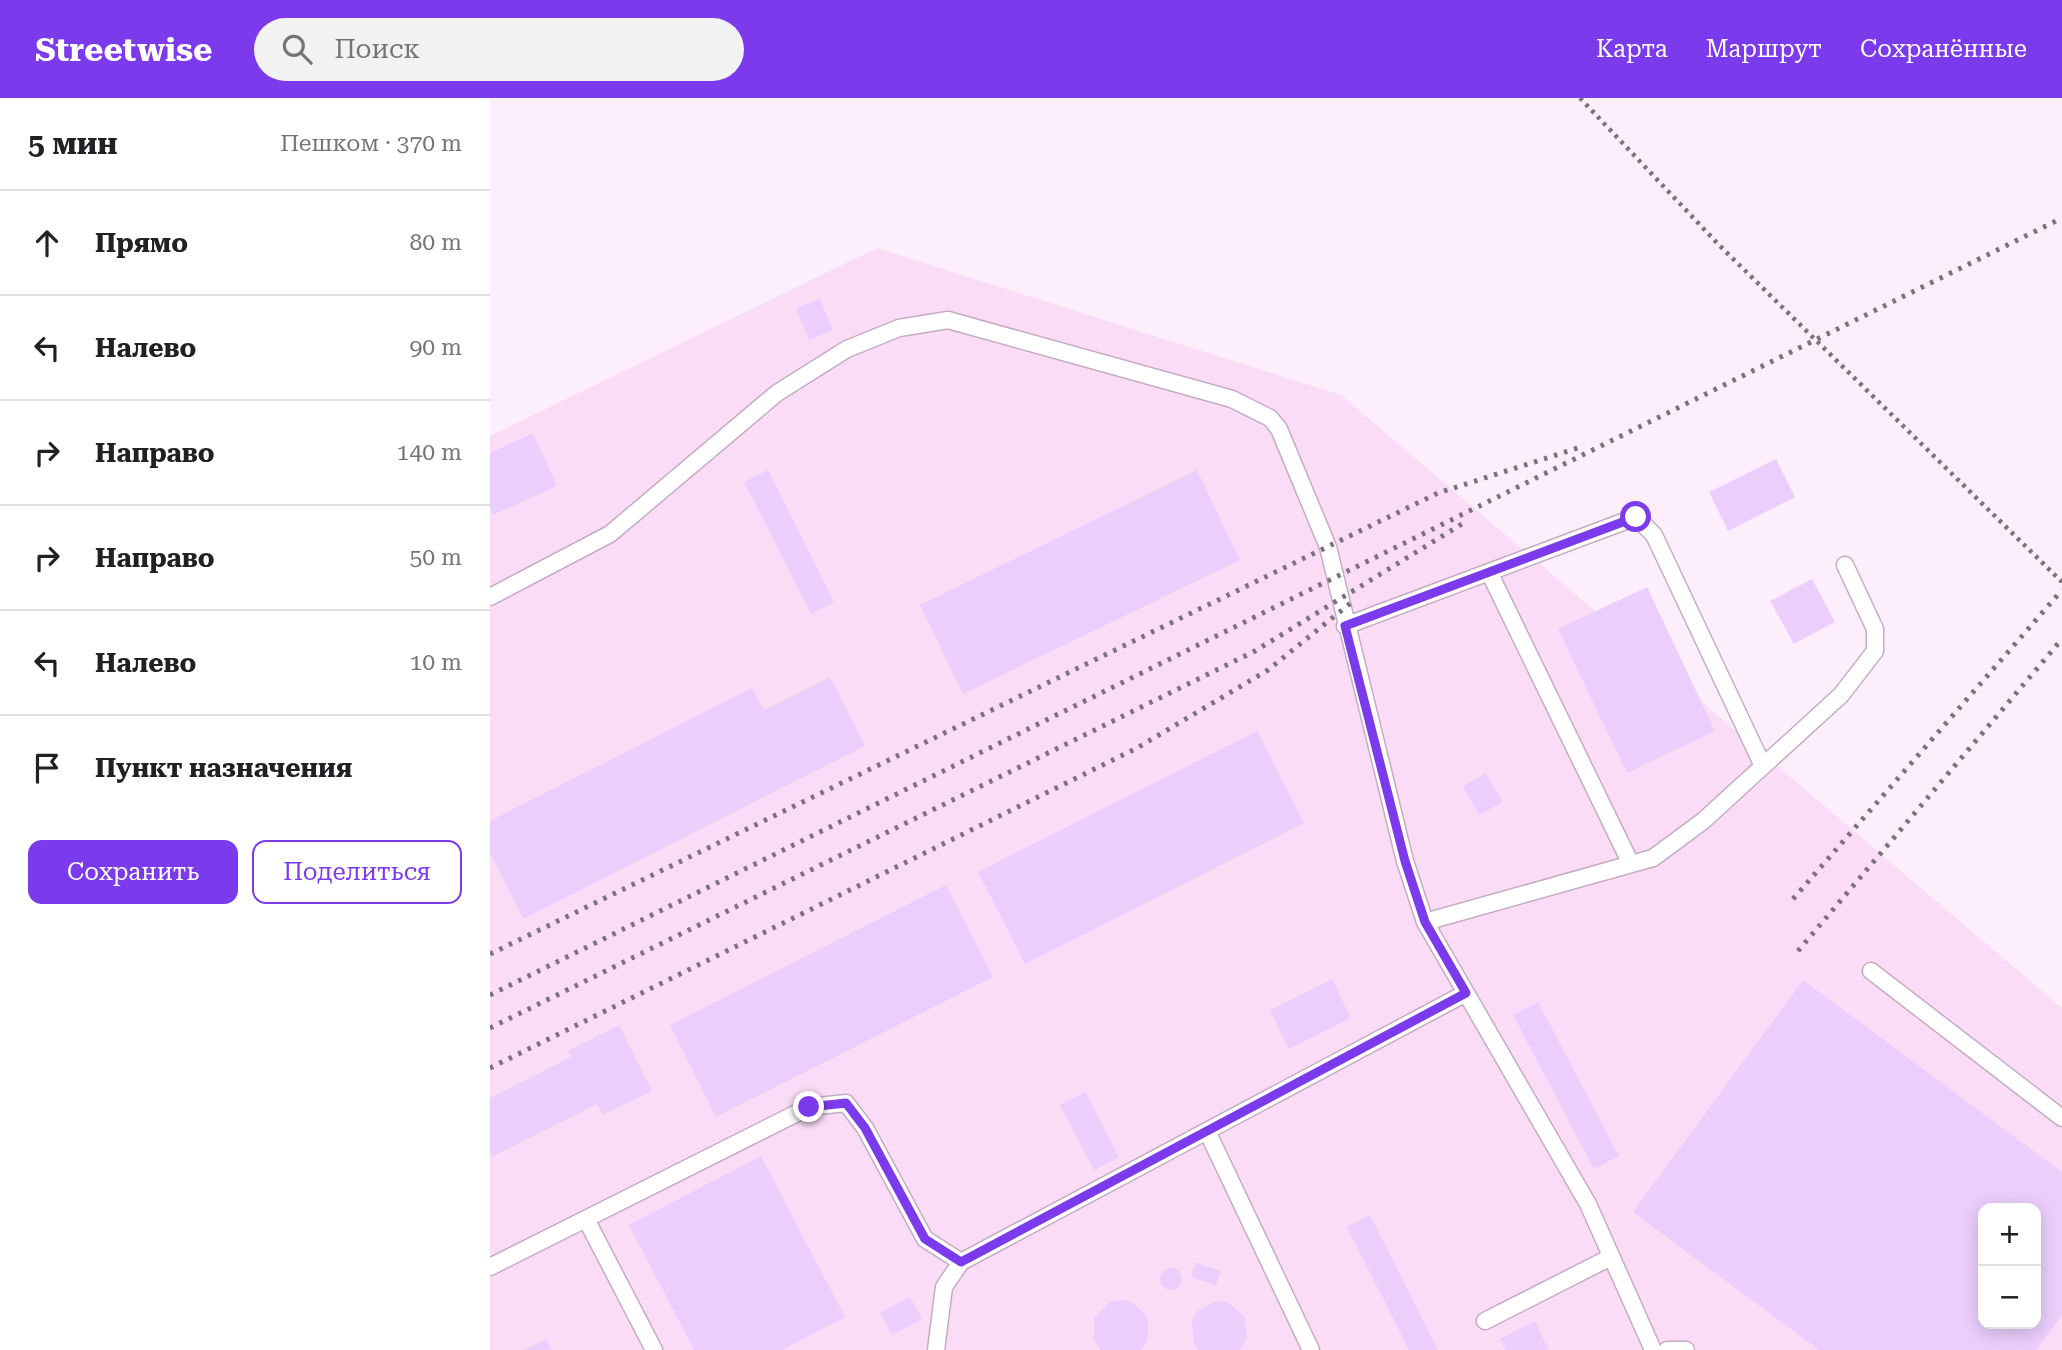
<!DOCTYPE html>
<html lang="ru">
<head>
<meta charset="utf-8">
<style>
  :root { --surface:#fff; --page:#f2f2f2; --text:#202124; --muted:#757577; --line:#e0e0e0; --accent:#7c3aed }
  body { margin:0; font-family:"Roboto Serif",serif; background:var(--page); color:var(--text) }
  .controls { position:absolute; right:21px; bottom:21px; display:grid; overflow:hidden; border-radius:14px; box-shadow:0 4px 18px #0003 }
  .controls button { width:63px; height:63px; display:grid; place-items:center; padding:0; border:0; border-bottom:2px solid var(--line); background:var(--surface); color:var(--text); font:35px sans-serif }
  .stop { position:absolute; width:21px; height:21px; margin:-16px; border:5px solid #7c3aed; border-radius:50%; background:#fff }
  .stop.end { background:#7c3aed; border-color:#fff; box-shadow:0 2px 7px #0008 }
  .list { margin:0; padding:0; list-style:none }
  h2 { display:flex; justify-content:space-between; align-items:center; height:91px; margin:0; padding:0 28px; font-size:30px }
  h2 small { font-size:23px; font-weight:400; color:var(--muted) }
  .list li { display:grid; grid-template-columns:46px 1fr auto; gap:21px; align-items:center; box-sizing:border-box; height:105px; padding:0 28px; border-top:2px solid var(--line) }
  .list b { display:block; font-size:26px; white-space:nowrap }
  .list em { font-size:23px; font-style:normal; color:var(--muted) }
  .actions { display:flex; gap:14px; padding:21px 28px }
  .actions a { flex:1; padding:16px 0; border:2px solid var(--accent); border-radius:14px; text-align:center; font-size:24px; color:var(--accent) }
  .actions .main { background:var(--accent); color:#fff }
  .icon { flex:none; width:38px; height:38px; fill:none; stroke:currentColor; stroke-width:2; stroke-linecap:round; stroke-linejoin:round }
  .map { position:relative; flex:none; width:1572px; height:1252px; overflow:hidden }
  header { display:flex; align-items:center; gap:42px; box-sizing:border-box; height:98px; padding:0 35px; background:var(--accent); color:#fff }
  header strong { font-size:33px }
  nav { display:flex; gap:38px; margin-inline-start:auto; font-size:24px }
  .search { width:490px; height:63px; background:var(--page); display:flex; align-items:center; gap:18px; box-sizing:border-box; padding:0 24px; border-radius:38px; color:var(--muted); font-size:26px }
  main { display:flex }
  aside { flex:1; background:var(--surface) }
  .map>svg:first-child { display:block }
</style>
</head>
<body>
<header>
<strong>Streetwise</strong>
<div class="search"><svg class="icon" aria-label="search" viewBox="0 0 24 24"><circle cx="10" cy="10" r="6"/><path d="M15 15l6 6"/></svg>Поиск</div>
<nav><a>Карта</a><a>Маршрут</a><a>Сохранённые</a></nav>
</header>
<main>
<aside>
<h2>5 мин<small>Пешком · 370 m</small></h2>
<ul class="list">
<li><svg class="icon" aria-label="ahead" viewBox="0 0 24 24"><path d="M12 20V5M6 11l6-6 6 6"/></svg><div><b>Прямо</b></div><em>80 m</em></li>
<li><svg class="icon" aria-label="left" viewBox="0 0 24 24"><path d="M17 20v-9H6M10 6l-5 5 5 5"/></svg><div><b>Налево</b></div><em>90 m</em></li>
<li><svg class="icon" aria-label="right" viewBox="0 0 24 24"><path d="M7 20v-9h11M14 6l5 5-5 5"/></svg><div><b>Направо</b></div><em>140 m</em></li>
<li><svg class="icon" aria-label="right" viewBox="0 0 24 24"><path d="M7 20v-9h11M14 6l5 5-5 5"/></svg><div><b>Направо</b></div><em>50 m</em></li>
<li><svg class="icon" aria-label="left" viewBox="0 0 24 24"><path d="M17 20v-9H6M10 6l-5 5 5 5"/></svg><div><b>Налево</b></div><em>10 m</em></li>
<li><svg class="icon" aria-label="arrive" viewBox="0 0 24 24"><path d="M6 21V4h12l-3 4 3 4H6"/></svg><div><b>Пункт назначения</b></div></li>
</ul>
<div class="actions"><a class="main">Сохранить</a><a>Поделиться</a></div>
</aside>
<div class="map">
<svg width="1572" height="1252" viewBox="0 0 1572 1252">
  <rect width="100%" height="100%" fill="#fdeefb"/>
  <path fill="#fbdcf7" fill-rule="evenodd" d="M387,150l464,147 721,613v342h-1572v-914zM1493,1110h53v116h-53z"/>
  <path fill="#ebcefc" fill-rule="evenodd" d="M330,201l13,31 -24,10 -13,-32z
    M43,335l24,53 -64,29 -3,-6v-56z
    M1286,361l19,38 -67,34 -19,-39z
    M278,372l66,132 -23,12 -67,-132z
    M707,372l43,90 -277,134 -43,-89z
    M1322,481l23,43 -41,22 -24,-43z
    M1157,489l68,144 -88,42 -69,-144z
    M340,579l35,69 -342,173 -33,-66v-32l262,-133 12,22z
    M767,633l47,92 -279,141 -47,-92z
    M996,675l17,29 -24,13 -16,-29z
    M456,787l47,92 -277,140 -46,-92z
    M842,881l19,39 -62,31 -19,-39z
    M1313,882l259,192v143l-26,35h-217l-186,-138zM1493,1110h53v116h-53z
    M1048,904l81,154 -25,13 -81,-154z
    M129,927l33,66 -49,24 -6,-11 -107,54v-60l81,-41 -3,-6z
    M595,994l34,65 -25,13 -34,-65z
    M271,1058l84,161 -63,33h-88l-65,-125z
    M880,1117l68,135h-29l-62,-123z
    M706,1165l25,8 -5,14 -25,-8z
    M670 1181a11 11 0 1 1 22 0a11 11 0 1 1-22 0Z
    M420,1199l12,22 -30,16 -12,-22z
    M631,1202l11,2 16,16v22l-7,10h-40l-7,-10v-22l16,-16z
    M726,1203l11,1 17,14 3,22 -8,12h-40l-5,-6 -2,-22 4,-10z
    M1045,1223l14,29h-43l-6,-11z
    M56,1241l6,11h-28z"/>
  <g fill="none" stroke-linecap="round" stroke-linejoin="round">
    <defs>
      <path id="lane" d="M999,474l142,292
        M0,499l120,-63 167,-141 70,-44 52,-21 49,-8 284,79 38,19 9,11 49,118 77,314 20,61 163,282 65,146
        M855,528l291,-109 18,18 109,231
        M935,824l228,-64 50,-37 138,-126 34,-44v-22l-30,-64
        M1381,873l191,147
        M717,1033l104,219
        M96,1121l68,131
        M0,1169l319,-160 37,-4 19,25 60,111 36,23
        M995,1223l126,-64
        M446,1252l8,-63 17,-25 505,-269
        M1177,1252h19"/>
    </defs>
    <use href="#lane" stroke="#c4adc2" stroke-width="19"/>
    <path stroke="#7d727c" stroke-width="4.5" stroke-dasharray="3.5 5" stroke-linecap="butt" d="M1090,0l139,147 343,337"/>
    <use href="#lane" stroke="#fff" stroke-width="16"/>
    <path stroke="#7d727c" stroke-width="5" stroke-dasharray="3.5 7" stroke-linecap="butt" d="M1303,801l269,-309
      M1308,853l264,-312
      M0,856l948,-461 146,-47
      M0,897l1572,-777
      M0,930l765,-377 207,-127
      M0,970l647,-320 131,-78 84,-68"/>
  </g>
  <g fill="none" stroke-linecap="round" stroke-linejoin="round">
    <path stroke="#7c3aed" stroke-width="9" d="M319,1009l37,-4 19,25 60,111 36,23 505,-269 -41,-71 -20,-61 -60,-235 291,-109"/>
  </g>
</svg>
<div class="controls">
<button>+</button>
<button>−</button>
</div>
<div class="stop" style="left:1146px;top:419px"></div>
<div class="stop end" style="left:319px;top:1009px"></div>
</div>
</main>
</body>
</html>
